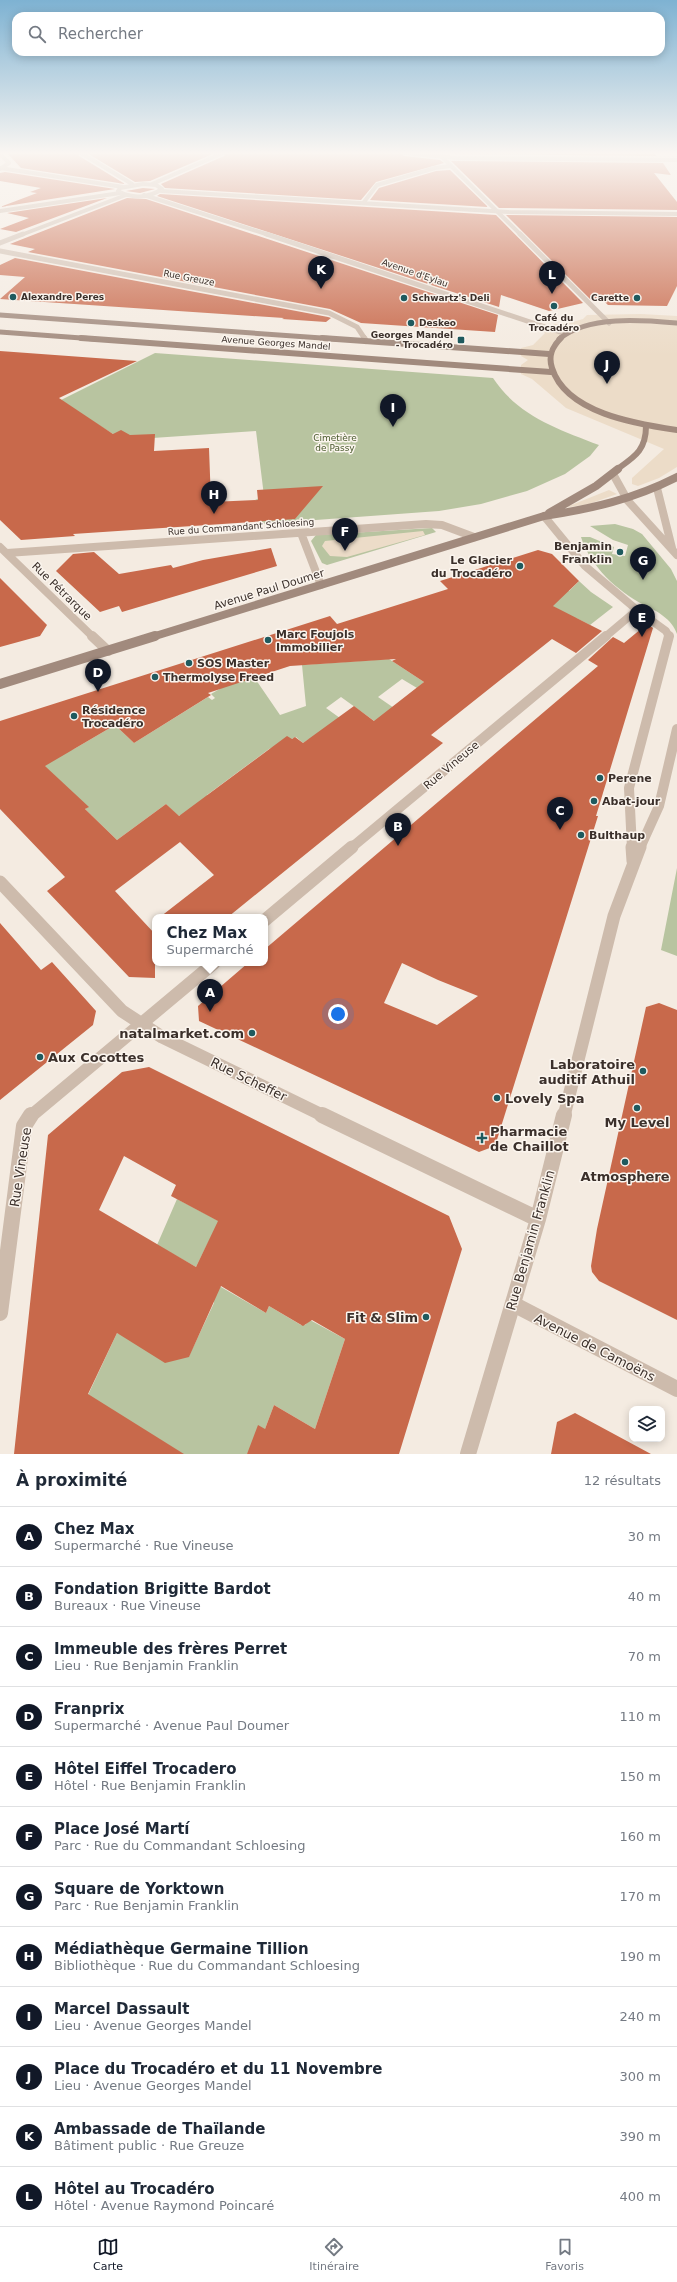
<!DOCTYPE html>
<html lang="fr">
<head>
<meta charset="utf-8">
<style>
  :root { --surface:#fff; --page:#f2f2f3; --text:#1f2937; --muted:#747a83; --line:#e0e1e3; --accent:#111827 }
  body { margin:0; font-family:"DejaVu Sans",sans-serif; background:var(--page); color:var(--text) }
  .controls { position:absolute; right:12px; bottom:12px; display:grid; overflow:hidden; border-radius:8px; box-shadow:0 2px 10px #0003 }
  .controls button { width:36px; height:36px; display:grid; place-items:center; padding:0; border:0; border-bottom:1px solid var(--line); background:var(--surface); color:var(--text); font:20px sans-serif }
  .you { position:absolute; left:338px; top:1014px; width:14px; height:14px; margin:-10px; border:3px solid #fff; border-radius:50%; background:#1a73e8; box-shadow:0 0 0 6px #1a73e833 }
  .badge { display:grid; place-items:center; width:26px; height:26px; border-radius:50%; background:var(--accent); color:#fff; font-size:13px; font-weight:700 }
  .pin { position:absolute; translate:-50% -33px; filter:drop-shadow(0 1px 2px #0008) }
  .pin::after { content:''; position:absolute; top:21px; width:14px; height:12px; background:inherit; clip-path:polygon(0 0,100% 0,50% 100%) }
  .popup { position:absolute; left:152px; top:914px; width:116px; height:52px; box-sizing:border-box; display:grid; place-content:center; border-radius:8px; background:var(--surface); filter:drop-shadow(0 1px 3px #0005); font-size:13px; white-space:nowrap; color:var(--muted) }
  .popup b { font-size:15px; color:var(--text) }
  .popup::after { content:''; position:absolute; left:50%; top:100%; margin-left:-8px; border:8px solid transparent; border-top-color:var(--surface) }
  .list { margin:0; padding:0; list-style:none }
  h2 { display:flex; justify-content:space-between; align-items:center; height:52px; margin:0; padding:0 16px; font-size:17px }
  h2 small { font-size:13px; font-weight:400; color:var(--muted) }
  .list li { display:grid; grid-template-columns:26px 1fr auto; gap:12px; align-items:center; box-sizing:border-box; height:60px; padding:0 16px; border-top:1px solid var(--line) }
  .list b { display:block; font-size:15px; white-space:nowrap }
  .list p { margin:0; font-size:13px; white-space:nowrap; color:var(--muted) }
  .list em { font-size:13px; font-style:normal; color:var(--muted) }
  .icon { flex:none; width:22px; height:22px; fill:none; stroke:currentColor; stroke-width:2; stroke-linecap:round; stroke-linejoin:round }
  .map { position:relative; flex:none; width:677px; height:1454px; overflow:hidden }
  .search { position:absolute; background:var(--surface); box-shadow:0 2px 10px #0003; left:12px; right:12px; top:12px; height:44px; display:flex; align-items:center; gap:10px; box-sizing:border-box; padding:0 14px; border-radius:12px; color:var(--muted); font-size:15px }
  .sheet { height:772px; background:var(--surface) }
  nav { display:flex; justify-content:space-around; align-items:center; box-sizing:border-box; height:56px; border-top:1px solid var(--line); background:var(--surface); font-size:11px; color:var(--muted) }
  nav a { display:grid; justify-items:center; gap:2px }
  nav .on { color:var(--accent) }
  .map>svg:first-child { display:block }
</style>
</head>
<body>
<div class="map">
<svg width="677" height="1454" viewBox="0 0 677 1454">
  <rect width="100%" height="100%" fill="#f4ebe1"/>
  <path fill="#b8c4a0" d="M155,353l338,25c25,38 65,51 106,67l-9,11 -25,18 -38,17 -46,13 -42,7 -178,13 -6,-24 9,-4 -8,-65 -133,9 -64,-39z
    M615,524l18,5 9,5 29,35 6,12v53c-5,-15 -20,-23 -33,-29 -27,-14 -54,-39 -63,-68h9l24,10 -2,7 13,2 3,-11 -15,-5 -23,-14z
    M432,528l4,4 -109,33 -5,-2 -11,-22 5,-6z
    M579,581l12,11 22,15 -23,18 -14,-7 -1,1 -38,-22 18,-13 14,7z
    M389,659l35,23 -7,6 -15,-9 -24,18 16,11 -10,20 -43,-31 -15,11 39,28 -37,17 -19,-14 -6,4 -7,-6 -27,12 -62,46 9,8 -38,13 -12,-12 -49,36 -32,-31 3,-2 -50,-47 36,-11 41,-24 19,18 74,-46 4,3 3,-2 -4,-4 12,-7 31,-10 26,38 26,-9 -4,-41z
    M677,868v88l-16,-6z
    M177,1199l42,22 -23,46 -39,-22z
    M214,1283l52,30 3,-7 32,19h4l5,-5 35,19 -30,90 -41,-24 -9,24 -18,25h-64l-95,-59 29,-62 72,23 25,-53z"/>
  <path fill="#ecdcc8" d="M641,314l36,2v151l-18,11 -21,8 -6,-2v-6l32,-29 -98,-41 -34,-29 -11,-5v-9l7,-5 -7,-4v-8l12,-3 12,-12 -2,-2 11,-7h12l17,-5 4,-4z
    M609,490l8,4 -28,10 -25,4z
    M423,531l2,4 -78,22 -17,-1 -8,-10 3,-5z"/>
  <path fill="#c8694b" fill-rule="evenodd" d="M7,153h71l1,3 46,28 -104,-16z
    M87,153h128l-65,28 -15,1z
    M226,153h176l2,3 36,4 4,3 -68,19 -15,18 -196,-12 -4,-4 63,-28z
    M443,153h211l3,3 -201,-2z
    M451,161l212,2 8,12 -17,-2 23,29v8l-178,-2z
    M450,170l38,37 -118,-7 9,-12 57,-17z
    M5,172l110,17 -115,18 37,-14 -7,-1 11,-4 -41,-7v-8z
    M143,188l12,1 -15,4 -14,-2z
    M160,194l336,21 87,88 -34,8 -48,-16 -2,12 -342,-111z
    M107,198l-91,34 -16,-3 29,-11 -22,-5z
    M127,198l19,1 352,116 -3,17 -134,-9 -31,-14 -302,-57 7,-3 -25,-5z
    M506,215l171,2v69l-10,20 -59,-1 -6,-6 -10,2z
    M15,258l313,59 3,1 -5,4 -44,-3 2,-1 -284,-19 25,-22 -25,-2v-10z
    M0,351l137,10 -78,37 54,36 8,-4 9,5 25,-1 -1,17 55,-3 2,54 47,-2 -1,-10 66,-4 -28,33 -222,15 2,2 -54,4 -21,-20z
    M271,548l6,18 -155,46 -3,-6 -19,6 -44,-41 17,-17 21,-2 25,22 52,-9 2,3 30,-8z
    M538,550l14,4 27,27 -26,25 49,25 -26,22 -24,-14 -121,96 12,8 -215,174h-68l54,-42 -34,-33 -65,49 40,43v44l-26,-1 -82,-86 18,-14 -65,-68v-88l330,-105 7,8 111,-35 -8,-8zM396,659l-4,2 32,21 -50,39 -20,-15 -51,37 -8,-6 -3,2 -5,-3 -108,80 -13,-12 -49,36 -32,-31 4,-2 -44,-41 70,-41 19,18 77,-48 -3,-2 82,-27z
    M0,578l47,47 -7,11 -40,11z
    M647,624l6,4 -57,188h2l-103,330 -16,6 -280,-131 -1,-15 50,-43h17v-14l333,-283 -10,-6 25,-23 11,6zM402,963l36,17 40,16 -41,29 -53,-22z
    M0,923l41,47 11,-8 44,49 -3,14 -93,75z
    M659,1003l18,7v310l-78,-39 -7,-9 -1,-6 6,-37 49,-222z
    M149,1067l300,149 13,33 -63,205h-152l11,-29 7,4 9,-24 41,24 30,-90 -33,-19 -9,6 -34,-20 -3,7 -45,-27 -32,71 -24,6 -48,-30 -29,61 96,60h-170l34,-319 74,-63zM124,1156l52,29 -5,11 47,25 -22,46 -97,-57z
    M575,1413l76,41h-100l6,-32z"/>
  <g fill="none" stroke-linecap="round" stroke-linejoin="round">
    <path stroke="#cdbbac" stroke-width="4" d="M0,211l120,-18"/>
    <path stroke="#cdbbac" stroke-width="16" d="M513,1304l164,85"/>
    <path stroke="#cdbbac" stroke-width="4" d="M81,153l51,31
      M405,153l51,5 221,2
      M0,154l9,9 -9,6
      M152,184l71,-31
      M161,191l347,21 169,2
      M364,202l13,-17 58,-17 16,-2
      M21,235l105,-40"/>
    <path stroke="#cdbbac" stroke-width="5" d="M0,243l23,-9
      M0,251l329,62 28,14 8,12"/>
    <path stroke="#cdbbac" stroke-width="6" d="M364,338l2,3"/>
    <path stroke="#cdbbac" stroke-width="8" d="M613,474l15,27 49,54
      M657,488l15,60
      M544,516l41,50 52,44 29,21 3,6
      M301,533l20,52
      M0,547l93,90
      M7,553l419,-29 16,1 32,12
      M605,637l32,-27"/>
    <path stroke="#cdbbac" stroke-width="10" d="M92,636l16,15
      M351,848l255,-212
      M632,848l-3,-60 40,-152
      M640,848l19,-42 18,-77"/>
    <path stroke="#cdbbac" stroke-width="13" d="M632,847l1,14
      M0,882l122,129 40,26 162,79
      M265,920l87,-73
      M31,1116l183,-153
      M564,1116l50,-200 26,-69"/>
    <path stroke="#cdbbac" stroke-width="16" d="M322,1115l216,104
      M0,1313l24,-187 7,-11
      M468,1454l70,-235 26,-104"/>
    <path stroke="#cdbbac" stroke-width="4" d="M438,153l83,82
      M0,168l123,19
      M143,184l13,1 6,4c-13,9 -30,10 -44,2l2,-3z
      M144,195l125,40"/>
    <path stroke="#cdbbac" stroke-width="5" d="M266,234l300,100
      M520,234l89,89"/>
    <path stroke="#a18a7d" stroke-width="5" d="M0,315l336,24
      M0,332l95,7
      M559,339c29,-24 84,-19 118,-16"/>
    <path stroke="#a18a7d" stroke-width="6" d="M81,338l470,34
      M322,338l227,16
      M561,338c-9,9 -13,18 -9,30 14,45 84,56 125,62
      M616,470c18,-13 30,-19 30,-44"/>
    <path stroke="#a18a7d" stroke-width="8" d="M549,513l47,-27 22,-17
      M152,637l392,-121c47,-7 90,-17 133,-39"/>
    <path stroke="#a18a7d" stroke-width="10" d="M0,684l155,-48"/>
  </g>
  <linearGradient id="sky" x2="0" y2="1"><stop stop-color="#7eb2d2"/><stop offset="0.43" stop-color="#faf6f2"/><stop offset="1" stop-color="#faf6f2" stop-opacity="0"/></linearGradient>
  <rect width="677" height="356" fill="url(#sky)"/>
  <g fill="#1f5a5e" stroke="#fbf5ee" stroke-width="1.5">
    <circle cx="13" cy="297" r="4"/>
    <circle cx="404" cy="298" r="4"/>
    <circle cx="637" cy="298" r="4"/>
    <circle cx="554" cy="306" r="4"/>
    <circle cx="411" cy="323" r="4"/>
    <rect x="457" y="336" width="8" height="8" rx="2"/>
    <circle cx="620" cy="552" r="4"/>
    <circle cx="520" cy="566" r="4"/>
    <circle cx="268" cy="640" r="4"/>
    <circle cx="189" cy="663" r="4"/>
    <circle cx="155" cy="677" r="4"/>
    <circle cx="74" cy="716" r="4"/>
    <circle cx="600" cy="778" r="4"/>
    <circle cx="594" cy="801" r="4"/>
    <circle cx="581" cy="835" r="4"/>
    <circle cx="252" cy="1033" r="4"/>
    <circle cx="40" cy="1057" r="4"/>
    <circle cx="643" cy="1071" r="4"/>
    <circle cx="497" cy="1098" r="4"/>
    <circle cx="637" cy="1108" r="4"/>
    <path d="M480 1132h4v4h4v4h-4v4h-4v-4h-4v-4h4z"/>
    <circle cx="625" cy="1162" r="4"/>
    <circle cx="426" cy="1317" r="4"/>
  </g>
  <g text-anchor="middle" stroke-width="3" stroke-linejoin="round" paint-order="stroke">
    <g font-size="9" fill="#3b302b" stroke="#fbf5ee">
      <text transform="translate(415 273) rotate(19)" y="3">Avenue d'Eylau</text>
      <text transform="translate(189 278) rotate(11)" y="3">Rue Greuze</text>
      <text transform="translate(276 343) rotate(4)" y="3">Avenue Georges Mandel</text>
      <text transform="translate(241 527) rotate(-4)" y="3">Rue du Commandant Schloesing</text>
    </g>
    <g font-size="9" font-weight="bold" fill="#3b302b" stroke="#fbf5ee" text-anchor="start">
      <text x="21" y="300">Alexandre Peres</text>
      <text x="412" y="301">Schwartz's Deli</text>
      <text x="629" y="301" text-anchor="end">Carette</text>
      <text x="554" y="321" text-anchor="middle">Café du<tspan x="554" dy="10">Trocadéro</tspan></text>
      <text x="419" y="326">Deskeo</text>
      <text x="453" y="338" text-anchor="end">Georges Mandel<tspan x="453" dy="10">- Trocadéro</tspan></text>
    </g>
    <g font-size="9" fill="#4a5a2e" stroke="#fbf5ee">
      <text x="335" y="441">Cimetière<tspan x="335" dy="10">de Passy</tspan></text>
    </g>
    <g font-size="11" font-weight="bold" fill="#3b302b" stroke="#fbf5ee" text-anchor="start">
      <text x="612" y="550" text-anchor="end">Benjamin<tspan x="612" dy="13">Franklin</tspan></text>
      <text x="512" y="564" text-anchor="end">Le Glacier<tspan x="512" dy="13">du Trocadéro</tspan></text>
      <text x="276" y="638">Marc Foujols<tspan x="276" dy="13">Immobilier</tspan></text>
      <text x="197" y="667">SOS Master</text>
      <text x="163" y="681">Thermolyse Freed</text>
      <text x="82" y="714">Résidence<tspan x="82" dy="13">Trocadéro</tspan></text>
      <text x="608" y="782">Perene</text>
      <text x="602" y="805">Abat-jour</text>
      <text x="589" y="839">Bulthaup</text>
    </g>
    <g font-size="11" fill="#3b302b" stroke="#fbf5ee">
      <text transform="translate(269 589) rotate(-17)" y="4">Avenue Paul Doumer</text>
      <text transform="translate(62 591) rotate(44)" y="4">Rue Pétrarque</text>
      <text transform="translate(451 765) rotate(-40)" y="4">Rue Vineuse</text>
    </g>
    <g font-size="13" font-weight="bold" fill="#3b302b" stroke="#fbf5ee" text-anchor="end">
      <text x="244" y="1038">natalmarket.com</text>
      <text x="48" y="1062" text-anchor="start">Aux Cocottes</text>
      <text x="635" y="1069">Laboratoire<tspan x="635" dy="15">auditif Athuil</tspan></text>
      <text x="505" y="1103" text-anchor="start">Lovely Spa</text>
      <text x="637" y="1127" text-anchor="middle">My Level</text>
      <text x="490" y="1136" text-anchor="start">Pharmacie<tspan x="490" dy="15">de Chaillot</tspan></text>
      <text x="625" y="1181" text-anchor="middle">Atmosphere</text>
      <text x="418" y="1322">Fit &amp; Slim</text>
    </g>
    <g font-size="13" fill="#3b302b" stroke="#fbf5ee">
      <text transform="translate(249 1079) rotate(26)" y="5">Rue Scheffer</text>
      <text transform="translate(20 1167) rotate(-81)" y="5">Rue Vineuse</text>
      <text transform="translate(530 1240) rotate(-74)" y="5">Rue Benjamin Franklin</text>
      <text transform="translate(595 1347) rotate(27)" y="5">Avenue de Camoëns</text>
    </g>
  </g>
</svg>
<div class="controls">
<button><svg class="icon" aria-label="layers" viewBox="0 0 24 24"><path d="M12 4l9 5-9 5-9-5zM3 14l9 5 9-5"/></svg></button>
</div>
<div class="you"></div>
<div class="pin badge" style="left:210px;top:1012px">A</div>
<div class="popup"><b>Chez Max</b>Supermarché</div>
<div class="pin badge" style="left:398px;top:846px">B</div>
<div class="pin badge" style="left:560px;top:830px">C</div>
<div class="pin badge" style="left:98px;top:692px">D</div>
<div class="pin badge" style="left:642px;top:637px">E</div>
<div class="pin badge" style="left:345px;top:551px">F</div>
<div class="pin badge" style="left:643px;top:580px">G</div>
<div class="pin badge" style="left:214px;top:514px">H</div>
<div class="pin badge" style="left:393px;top:427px">I</div>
<div class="pin badge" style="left:607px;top:384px">J</div>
<div class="pin badge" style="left:321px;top:289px">K</div>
<div class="pin badge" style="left:552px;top:294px">L</div>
<div class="search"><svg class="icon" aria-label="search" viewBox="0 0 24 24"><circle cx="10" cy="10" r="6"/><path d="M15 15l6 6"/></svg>Rechercher</div>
</div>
<section class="sheet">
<h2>À proximité<small>12 résultats</small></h2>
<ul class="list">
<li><span class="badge">A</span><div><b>Chez Max</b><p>Supermarché · Rue Vineuse</p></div><em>30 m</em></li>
<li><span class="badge">B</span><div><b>Fondation Brigitte Bardot</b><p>Bureaux · Rue Vineuse</p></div><em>40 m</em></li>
<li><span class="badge">C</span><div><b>Immeuble des frères Perret</b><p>Lieu · Rue Benjamin Franklin</p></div><em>70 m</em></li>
<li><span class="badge">D</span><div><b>Franprix</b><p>Supermarché · Avenue Paul Doumer</p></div><em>110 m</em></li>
<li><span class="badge">E</span><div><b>Hôtel Eiffel Trocadero</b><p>Hôtel · Rue Benjamin Franklin</p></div><em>150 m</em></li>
<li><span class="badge">F</span><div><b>Place José Martí</b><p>Parc · Rue du Commandant Schloesing</p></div><em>160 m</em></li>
<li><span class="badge">G</span><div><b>Square de Yorktown</b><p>Parc · Rue Benjamin Franklin</p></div><em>170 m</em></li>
<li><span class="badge">H</span><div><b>Médiathèque Germaine Tillion</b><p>Bibliothèque · Rue du Commandant Schloesing</p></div><em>190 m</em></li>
<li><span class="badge">I</span><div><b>Marcel Dassault</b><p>Lieu · Avenue Georges Mandel</p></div><em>240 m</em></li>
<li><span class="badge">J</span><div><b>Place du Trocadéro et du 11 Novembre</b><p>Lieu · Avenue Georges Mandel</p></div><em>300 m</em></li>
<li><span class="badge">K</span><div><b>Ambassade de Thaïlande</b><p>Bâtiment public · Rue Greuze</p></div><em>390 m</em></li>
<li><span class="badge">L</span><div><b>Hôtel au Trocadéro</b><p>Hôtel · Avenue Raymond Poincaré</p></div><em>400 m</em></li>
</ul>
</section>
<nav>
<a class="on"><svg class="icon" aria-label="map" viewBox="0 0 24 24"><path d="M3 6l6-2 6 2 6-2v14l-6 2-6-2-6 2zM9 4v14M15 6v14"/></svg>Carte</a>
<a><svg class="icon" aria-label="directions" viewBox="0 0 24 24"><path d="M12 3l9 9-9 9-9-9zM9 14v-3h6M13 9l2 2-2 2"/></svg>Itinéraire</a>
<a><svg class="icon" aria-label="saved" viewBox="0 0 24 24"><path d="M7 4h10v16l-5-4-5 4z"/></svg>Favoris</a>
</nav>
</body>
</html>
